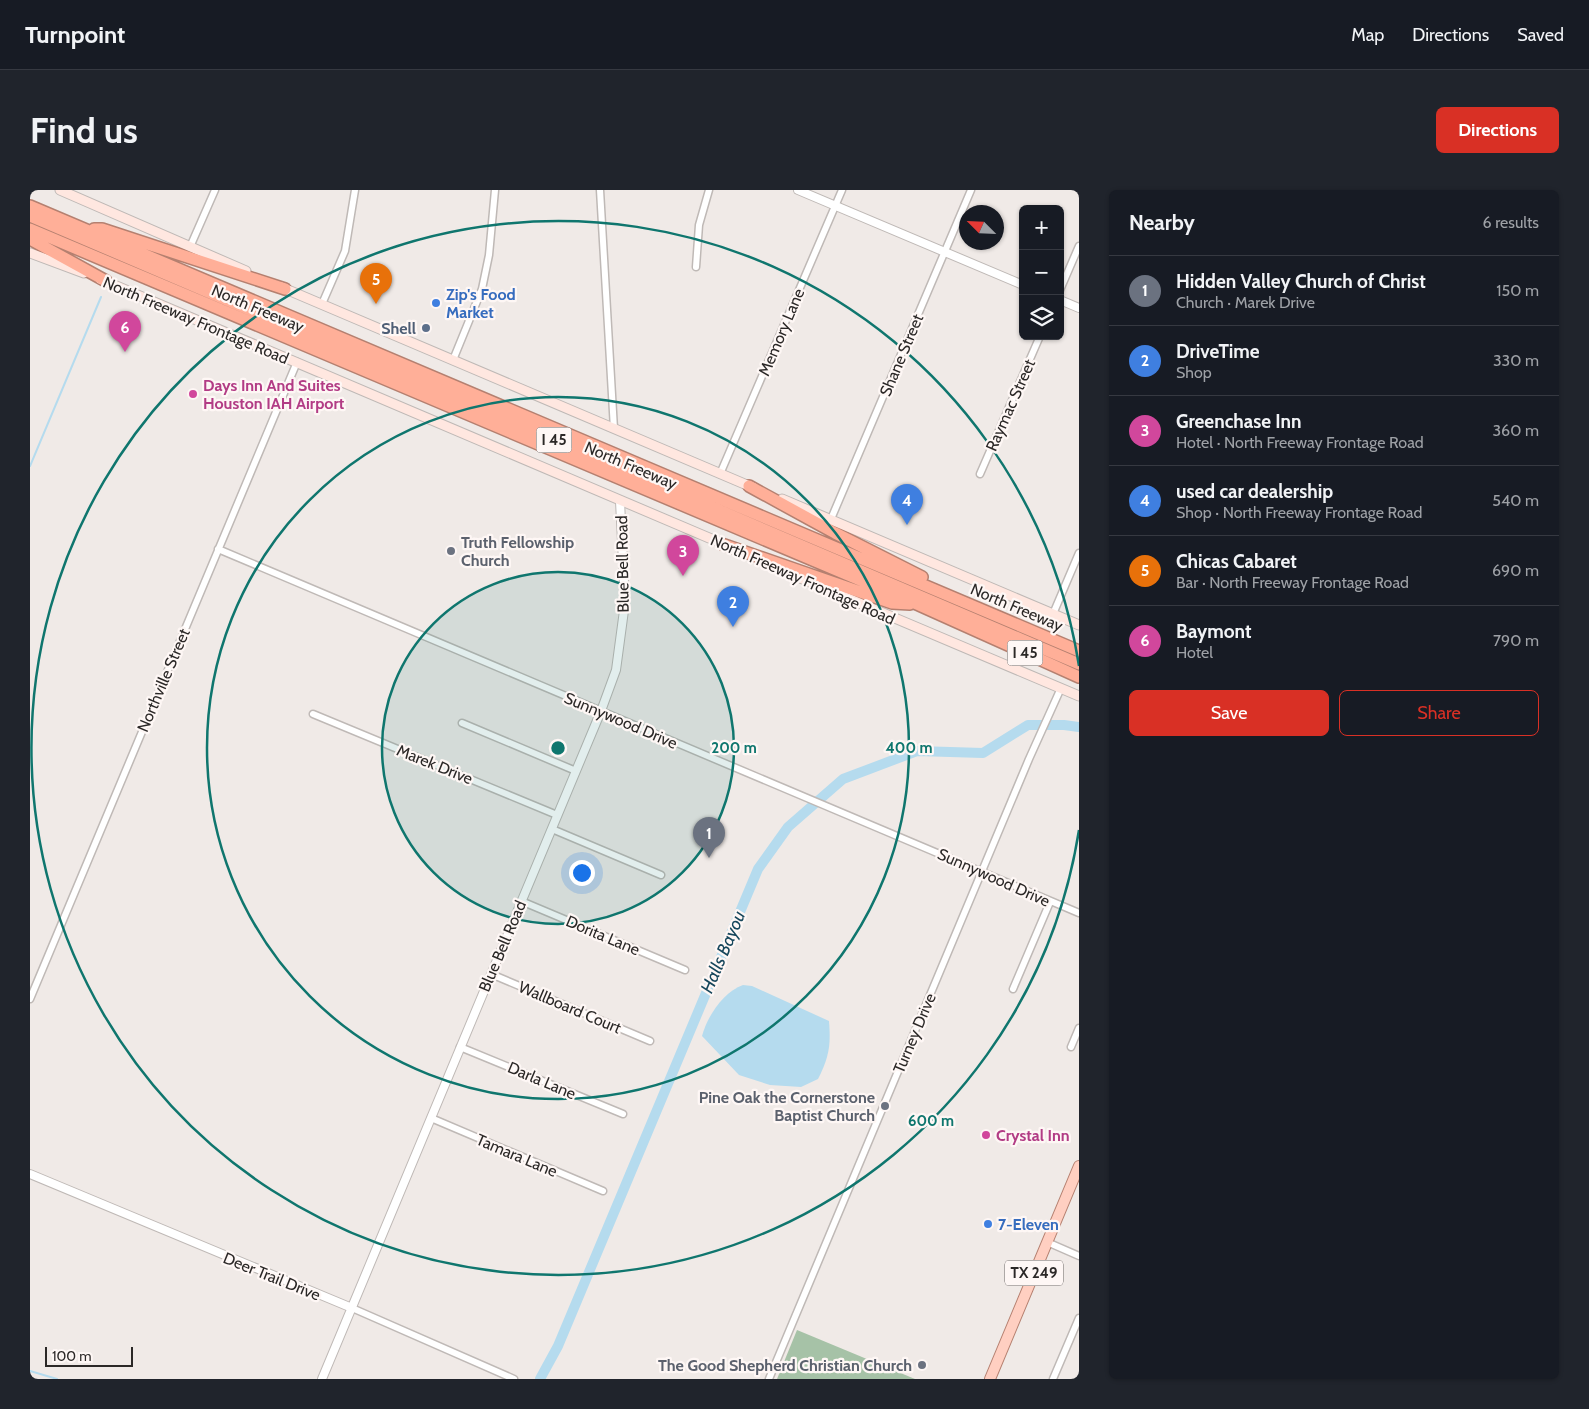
<!DOCTYPE html>
<html lang="en">
<head>
<meta charset="utf-8">
<style>
  :root { --surface:#171b24; --page:#20242c; --text:#f1f3f6; --muted:#9ea1a6; --line:#363941; --accent:#d93025 }
  body { margin:0; font-family:Cabin,sans-serif; background:var(--page); color:var(--text) }
  .controls { position:absolute; right:15px; top:15px; display:grid; overflow:hidden; border-radius:8px; box-shadow:0 1px 4px #0004 }
  .controls button { width:45px; height:45px; display:grid; place-items:center; padding:0; border:0; border-bottom:1px solid var(--line); background:var(--surface); color:var(--text); font:25px sans-serif }
  .compass { position:absolute; left:929px; top:15px; width:45px; height:45px; border-radius:50%; background:var(--surface); box-shadow:0 1px 4px #0004; rotate:294deg }
  .scale { position:absolute; left:15px; bottom:12px; width:88px; box-sizing:border-box; padding-left:5px; border:2px solid #2b2827; border-top:0; font-size:14px; line-height:18px; white-space:nowrap; color:#2b2827; -webkit-text-stroke:4px #fef7f5; paint-order:stroke }
  .you { position:absolute; left:551px; top:682px; width:18px; height:18px; margin:-12px; border:4px solid #fff; border-radius:50%; background:#1a73e8; box-shadow:0 0 0 8px #1a73e833 }
  .badge { display:grid; place-items:center; width:32px; height:32px; border-radius:50%; background:var(--accent); color:#fff; font-size:16px; font-weight:700 }
  .pin { position:absolute; translate:-50% -41px; filter:drop-shadow(0 1px 2px #0008) }
  .pin::after { content:''; position:absolute; top:26px; width:18px; height:15px; background:inherit; clip-path:polygon(0 0,100% 0,50% 100%) }
  .list { margin:0; padding:0; list-style:none }
  h2 { display:flex; justify-content:space-between; align-items:center; height:65px; margin:0; padding:0 20px; font-size:21px }
  h2 small { font-size:16px; font-weight:400; color:var(--muted) }
  .list li { display:grid; grid-template-columns:32px 1fr auto; gap:15px; align-items:center; box-sizing:border-box; height:70px; padding:0 20px; border-top:1px solid var(--line) }
  .list b { display:block; font-size:19px; white-space:nowrap }
  .list p { margin:0; font-size:16px; white-space:nowrap; color:var(--muted) }
  .list em { font-size:16px; font-style:normal; color:var(--muted) }
  .actions { display:flex; gap:10px; padding:15px 20px }
  .actions a { flex:1; padding:11px 0; border:1px solid var(--accent); border-radius:8px; text-align:center; font-size:18px; color:var(--accent) }
  .actions .main { background:var(--accent); color:#fff }
  .icon { flex:none; width:28px; height:28px; fill:none; stroke:currentColor; stroke-width:2; stroke-linecap:round; stroke-linejoin:round }
  .map { position:relative; flex:none; width:1049px; height:1189px; overflow:hidden; border-radius:8px }
  header { display:flex; align-items:center; gap:30px; box-sizing:border-box; height:70px; padding:0 25px; background:var(--surface); border-bottom:1px solid var(--line) }
  header strong { font-size:24px }
  nav { display:flex; gap:28px; margin-inline-start:auto; font-size:18px }
  .intro { display:flex; align-items:center; justify-content:space-between; box-sizing:border-box; height:120px; padding:0 30px }
  h1 { margin:0; font-size:35px }
  .button { padding:12px 22px; border-radius:8px; background:var(--accent); color:#fff; font-size:18px; font-weight:700 }
  main { display:flex; gap:30px; padding:0 30px }
  aside { flex:1; background:var(--surface); border-radius:8px; box-shadow:0 1px 4px #0004 }
  .map>svg:first-child { display:block }
</style>
</head>
<body>
<header>
<strong>Turnpoint</strong>
<nav><a>Map</a><a>Directions</a><a>Saved</a></nav>
</header>
<div class="intro"><h1>Find us</h1><a class="button">Directions</a></div>
<main>
<div class="map">
<svg width="1049" height="1189" viewBox="0 0 1049 1189">
  <rect width="100%" height="100%" fill="#f0eae7"/>
  <path fill="#a6c2a7" d="M767,1140l118,49h-138z"/>
  <path fill="#b5dbee" d="M713,795l9,1 77,35c2,25 0,36 -11,58l-17,8 -31,-2 -31,-10 -37,-39c5,-19 21,-44 41,-51z"/>
  <g fill="none" stroke-linecap="round" stroke-linejoin="round">
    <path stroke="#b5dbee" stroke-width="2" d="M0,276l71,-169
      M0,1181l27,8"/>
    <path stroke="#b5dbee" stroke-width="10" d="M510,1189l18,-33 200,-477 30,-42 55,-48 74,-28 66,2 45,-28h36l15,2"/>
    <defs>
      <path id="minor" d="M570,0l14,239
        M160,57l25,-57
        M666,77l3,-42 10,-35
        M1030,100l19,-44
        M292,114l23,-53 10,-61
        M423,170l29,-71 7,-34 6,-65
        M690,284l122,-284
        M950,284l60,-138
        M801,329l140,-329
        M188,359l861,364
        M1023,424l26,-61
        M283,524l244,101
        M432,533l114,48
        M522,639l109,46
        M491,711l164,69
        M461,784l159,67
        M983,799l37,-87
        M0,809l267,-637
        M430,857l163,67
        M1041,857l8,-19
        M401,928l172,73
        M1017,1052l32,14
        M322,1118l162,71
        M739,1189l260,-620 32,-71
        M1023,1189l26,-61"/>
      <path id="tertiary" d="M768,0l225,95
        M1030,110l19,8
        M0,984l322,134
        M292,1189l279,-668 15,-41 9,-67 -5,-102"/>
      <path id="secondary" d="M30,0l186,81
        M0,63l54,20
        M70,89l628,267
        M251,97l473,201
        M752,309l297,126
        M749,379l300,127"/>
      <path id="primary" d="M960,1189l89,-213"/>
      <path id="motorway" d="M0,16l1049,445
        M0,26l1049,448
        M0,39l889,376 160,72
        M64,39h8l183,60
        M0,49l76,42
        M719,296l86,47 87,44
        M692,354l170,59 18,1"/>
    </defs>
    <use href="#minor" stroke="#bfb9b6" stroke-width="9"/>
    <use href="#tertiary" stroke="#bfb9b6" stroke-width="10"/>
    <use href="#secondary" stroke="#bfb9b6" stroke-width="11"/>
    <use href="#primary" stroke="#b58070" stroke-width="12"/>
    <use href="#motorway" stroke="#b58070" stroke-width="14"/>
    <use href="#minor" stroke="#fff" stroke-width="6"/>
    <use href="#tertiary" stroke="#fff" stroke-width="8"/>
    <use href="#secondary" stroke="#ffe7e0" stroke-width="9"/>
    <use href="#primary" stroke="#ffcfc1" stroke-width="10"/>
    <use href="#motorway" stroke="#ffaf98" stroke-width="11"/>
  </g>
  <circle cx="528" cy="558" r="176" fill="#0f766e" fill-opacity=".12"/>
  <g fill="none" stroke="#0f766e" stroke-width="2.5">
    <circle cx="528" cy="558" r="176"/>
    <circle cx="528" cy="558" r="351"/>
    <path d="M1049 640A527 527 0 1 1 1049 476"/>
  </g>
  <g fill="#3f7fe0" stroke="#fef7f5" stroke-width="2">
    <circle cx="406" cy="113" r="5"/>
    <circle cx="958" cy="1034" r="5"/>
  </g>
  <circle fill="#5c6f8a" stroke="#fef7f5" stroke-width="2" cx="396" cy="138" r="5"/>
  <g fill="#d1479c" stroke="#fef7f5" stroke-width="2">
    <circle cx="163" cy="204" r="5"/>
    <circle cx="956" cy="945" r="5"/>
  </g>
  <g fill="#6b7280" stroke="#fef7f5" stroke-width="2">
    <circle cx="421" cy="361" r="5"/>
    <circle cx="855" cy="916" r="5"/>
    <circle cx="892" cy="1175" r="5"/>
  </g>
  <g text-anchor="middle" stroke-width="4.5" stroke-linejoin="round" paint-order="stroke">
    <g fill="#fef7f5" stroke="#6a6665" stroke-width="1">
      <rect x="506.5" y="237.5" width="35" height="25" rx="4"/>
      <rect x="977.5" y="450.5" width="35" height="25" rx="4"/>
      <rect x="975" y="1070.5" width="58" height="25" rx="4"/>
    </g>
    <g font-size="15" font-weight="bold" fill="#2b2827">
      <text x="524" y="255">I 45</text>
      <text x="995" y="468">I 45</text>
      <text x="1004" y="1088">TX 249</text>
    </g>
    <g font-size="16" font-weight="bold" fill="#366cbe" stroke="#fef7f5" text-anchor="start">
      <text x="416" y="110">Zip's Food<tspan x="416" dy="18">Market</tspan></text>
      <text x="968" y="1040">7-Eleven</text>
    </g>
    <g font-size="16" fill="#2b2827" stroke="#fef7f5">
      <text transform="translate(228 118) rotate(23)" y="6">North Freeway</text>
      <text transform="translate(166 130) rotate(23)" y="6">North Freeway Frontage Road</text>
      <text transform="translate(751 142) rotate(-67)" y="6">Memory Lane</text>
      <text transform="translate(871 165) rotate(-67)" y="6">Shane Street</text>
      <text transform="translate(980 215) rotate(-66)" y="6">Raymac Street</text>
      <text transform="translate(601 275) rotate(23)" y="6">North Freeway</text>
      <text transform="translate(592 374) rotate(-91)" y="6">Blue Bell Road</text>
      <text transform="translate(773 389) rotate(24)" y="6">North Freeway Frontage Road</text>
      <text transform="translate(987 417) rotate(23)" y="6">North Freeway</text>
      <text transform="translate(133 490) rotate(-67)" y="6">Northville Street</text>
      <text transform="translate(591 530) rotate(23)" y="6">Sunnywood Drive</text>
      <text transform="translate(405 574) rotate(22)" y="6">Marek Drive</text>
      <text transform="translate(964 687) rotate(24)" y="6">Sunnywood Drive</text>
      <text transform="translate(573 745) rotate(23)" y="6">Dorita Lane</text>
      <text transform="translate(472 756) rotate(-67)" y="6">Blue Bell Road</text>
      <text transform="translate(540 817) rotate(23)" y="6">Wallboard Court</text>
      <text transform="translate(884 843) rotate(-67)" y="6">Turney Drive</text>
      <text transform="translate(512 890) rotate(23)" y="6">Darla Lane</text>
      <text transform="translate(487 965) rotate(23)" y="6">Tamara Lane</text>
      <text transform="translate(242 1086) rotate(22)" y="6">Deer Trail Drive</text>
    </g>
    <g font-size="16" font-weight="bold" fill="#4e5e75" stroke="#fef7f5" text-anchor="end">
      <text x="386" y="144">Shell</text>
    </g>
    <g font-size="16" font-weight="bold" fill="#b23c85" stroke="#fef7f5" text-anchor="start">
      <text x="173" y="201">Days Inn And Suites<tspan x="173" dy="18">Houston IAH Airport</tspan></text>
      <text x="966" y="951">Crystal Inn</text>
    </g>
    <g font-size="16" font-weight="bold" fill="#5b616d" stroke="#fef7f5" text-anchor="end">
      <text x="431" y="358" text-anchor="start">Truth Fellowship<tspan x="431" dy="18">Church</tspan></text>
      <text x="845" y="913">Pine Oak the Cornerstone<tspan x="845" dy="18">Baptist Church</tspan></text>
      <text x="882" y="1181">The Good Shepherd Christian Church</text>
    </g>
    <g font-size="18" font-style="italic" fill="#17475c" stroke="#fef7f5">
      <text transform="translate(693 762) rotate(-67)" y="6">Halls Bayou</text>
    </g>
  </g>
  <circle cx="528" cy="558" r="8" fill="#0f766e" stroke="#fef7f5" stroke-width="2.5"/>
  <g font-size="15" text-anchor="middle" font-weight="bold" fill="#0f766e" stroke="#fef7f5" stroke-width="4.5" stroke-linejoin="round" paint-order="stroke">
    <text x="704" y="563">200 m</text>
    <text x="879" y="563">400 m</text>
    <text x="901" y="936">600 m</text>
  </g>
</svg>
<div class="controls">
<button>+</button>
<button>−</button>
<button><svg class="icon" aria-label="layers" viewBox="0 0 24 24"><path d="M12 4l9 5-9 5-9-5zM3 14l9 5 9-5"/></svg></button>
</div>
<svg class="compass" viewBox="-18 -18 36 36"><path d="M0-13l5 13h-10z" fill="#e53935"/><path d="M0 13l5-13h-10z" fill="#9ea1a6"/></svg>
<div class="scale">100 m</div>
<div class="you"></div>
<div class="pin badge" style="left:679px;top:668px;background:#6b7280">1</div>
<div class="pin badge" style="left:703px;top:437px;background:#3f7fe0">2</div>
<div class="pin badge" style="left:653px;top:386px;background:#d1479c">3</div>
<div class="pin badge" style="left:877px;top:335px;background:#3f7fe0">4</div>
<div class="pin badge" style="left:346px;top:114px;background:#e8710a">5</div>
<div class="pin badge" style="left:95px;top:162px;background:#d1479c">6</div>
</div>
<aside>
<h2>Nearby<small>6 results</small></h2>
<ul class="list">
<li><span class="badge" style="background:#6b7280">1</span><div><b>Hidden Valley Church of Christ</b><p>Church · Marek Drive</p></div><em>150 m</em></li>
<li><span class="badge" style="background:#3f7fe0">2</span><div><b>DriveTime</b><p>Shop</p></div><em>330 m</em></li>
<li><span class="badge" style="background:#d1479c">3</span><div><b>Greenchase Inn</b><p>Hotel · North Freeway Frontage Road</p></div><em>360 m</em></li>
<li><span class="badge" style="background:#3f7fe0">4</span><div><b>used car dealership</b><p>Shop · North Freeway Frontage Road</p></div><em>540 m</em></li>
<li><span class="badge" style="background:#e8710a">5</span><div><b>Chicas Cabaret</b><p>Bar · North Freeway Frontage Road</p></div><em>690 m</em></li>
<li><span class="badge" style="background:#d1479c">6</span><div><b>Baymont</b><p>Hotel</p></div><em>790 m</em></li>
</ul>
<div class="actions"><a class="main">Save</a><a>Share</a></div>
</aside>
</main>
</body>
</html>
